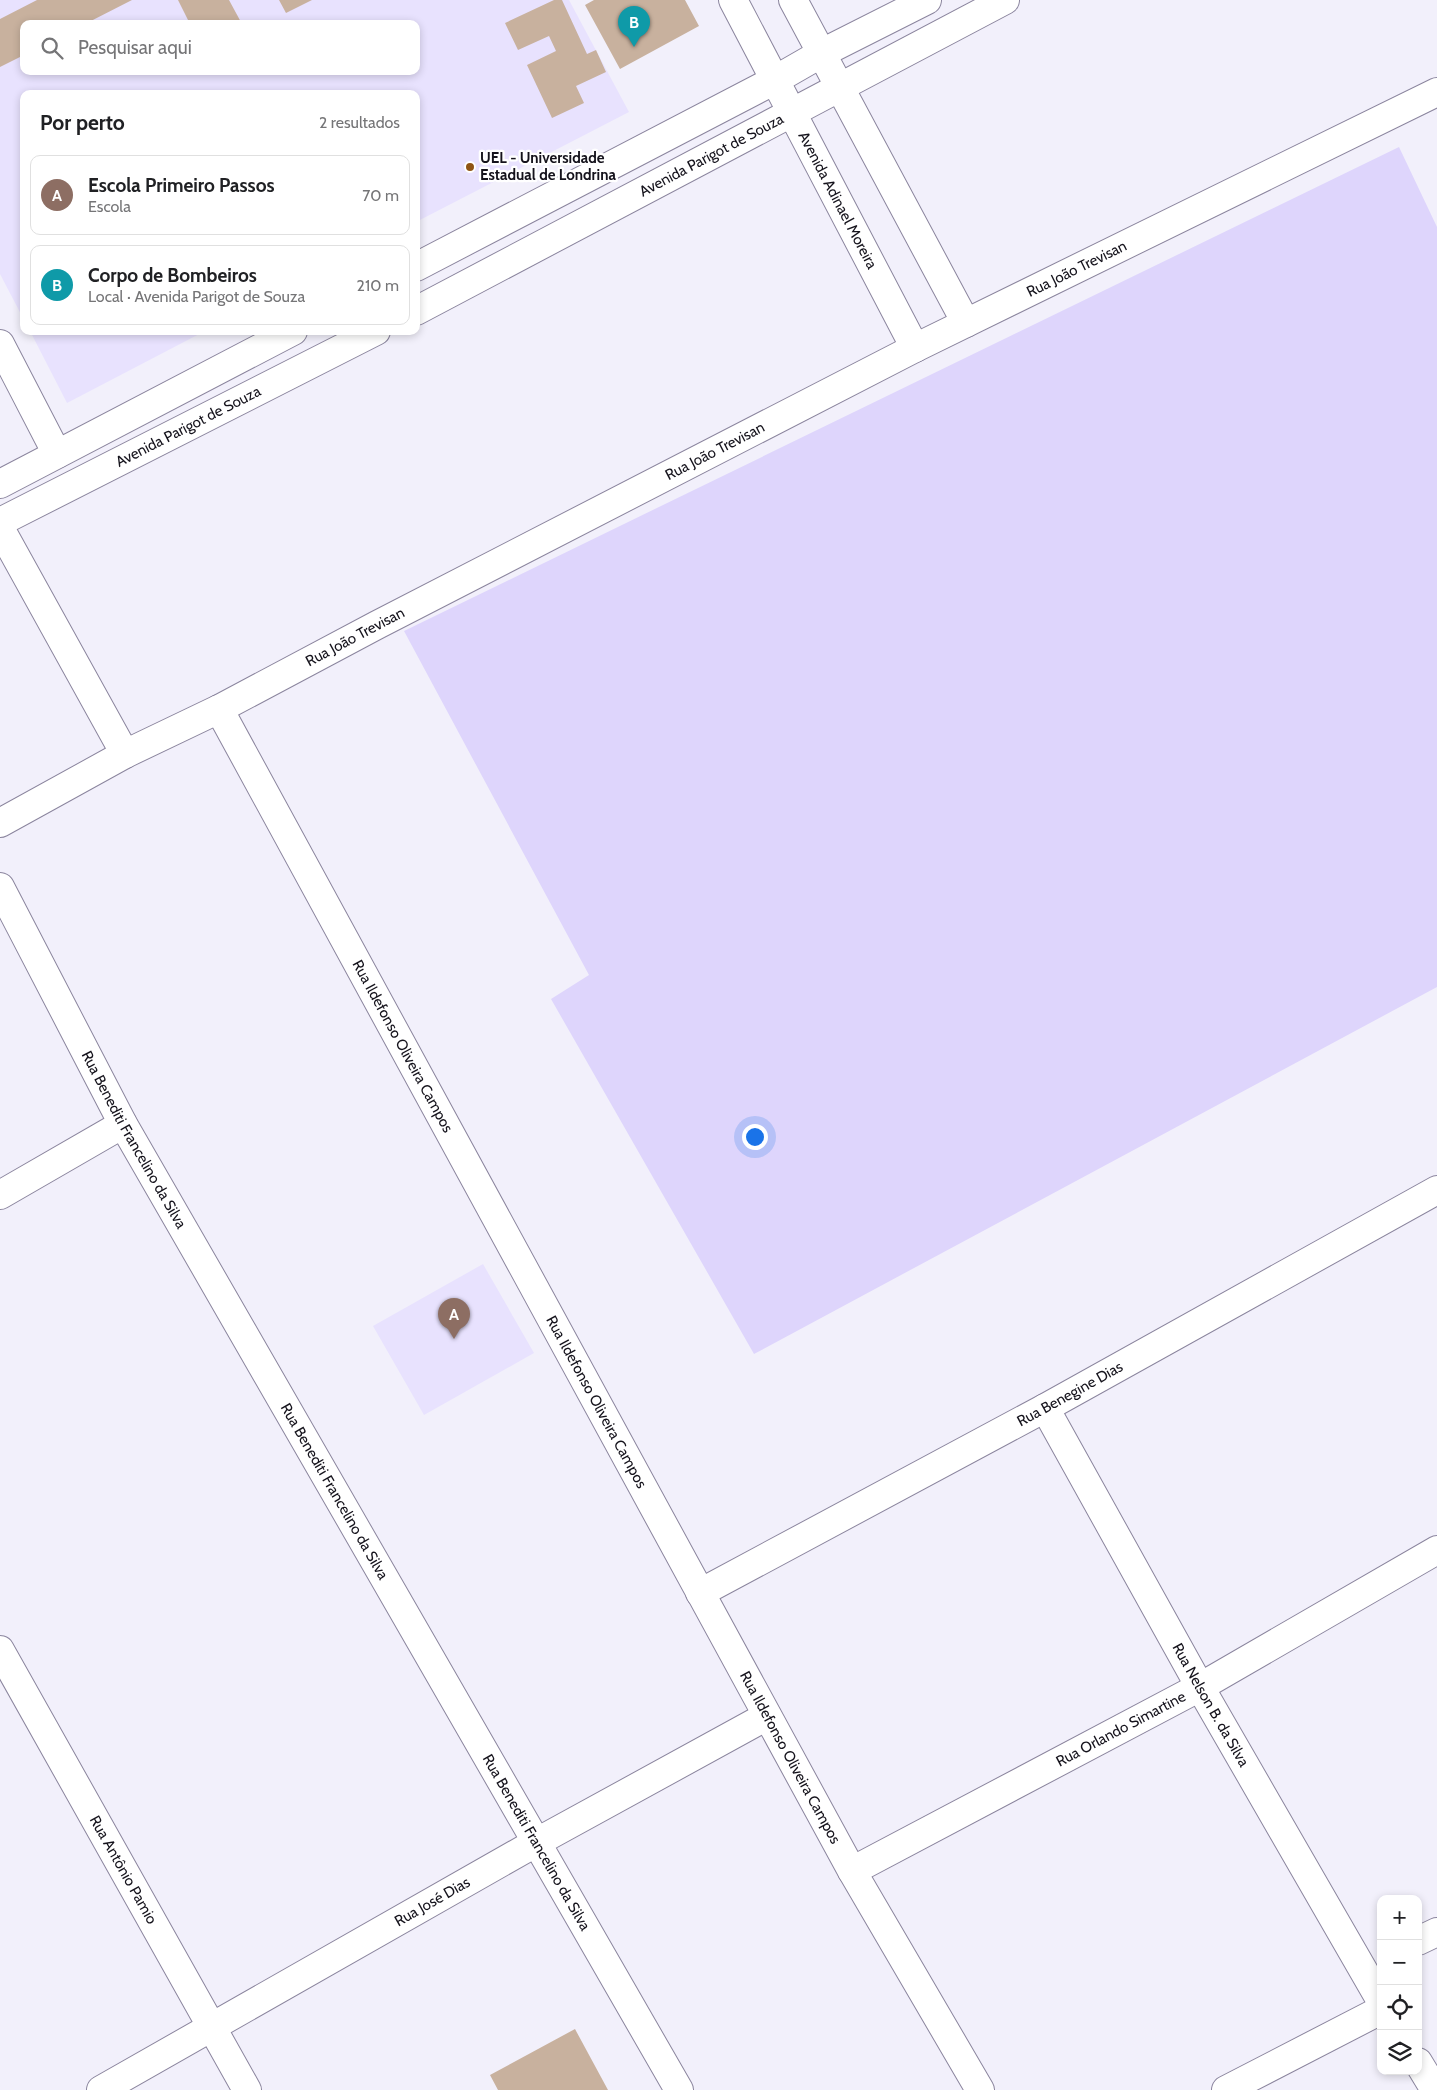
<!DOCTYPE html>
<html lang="pt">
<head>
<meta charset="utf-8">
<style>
  :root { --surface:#fff; --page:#f6f6f6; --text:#202124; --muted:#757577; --line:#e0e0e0; --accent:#7c3aed }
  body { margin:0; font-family:Cabin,sans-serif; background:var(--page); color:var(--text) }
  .controls { position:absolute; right:15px; bottom:15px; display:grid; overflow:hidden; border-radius:10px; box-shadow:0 2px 8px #0003 }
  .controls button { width:45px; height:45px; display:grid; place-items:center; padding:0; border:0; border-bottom:1px solid var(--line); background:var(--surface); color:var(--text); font:25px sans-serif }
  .you { position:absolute; left:754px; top:1136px; width:18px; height:18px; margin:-12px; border:4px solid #fff; border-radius:50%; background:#1a73e8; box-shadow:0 0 0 8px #1a73e833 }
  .badge { display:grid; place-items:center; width:32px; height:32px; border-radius:50%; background:var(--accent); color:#fff; font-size:16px; font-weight:700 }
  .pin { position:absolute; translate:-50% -41px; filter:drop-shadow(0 1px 2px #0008) }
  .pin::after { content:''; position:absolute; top:26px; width:18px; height:15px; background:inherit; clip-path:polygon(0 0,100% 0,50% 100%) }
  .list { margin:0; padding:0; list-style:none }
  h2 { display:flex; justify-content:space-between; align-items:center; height:65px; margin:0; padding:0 20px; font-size:21px }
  h2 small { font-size:16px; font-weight:400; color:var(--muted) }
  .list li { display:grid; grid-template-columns:32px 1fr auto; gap:15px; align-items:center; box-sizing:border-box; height:80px; margin:0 10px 10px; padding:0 10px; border:1px solid var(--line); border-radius:10px }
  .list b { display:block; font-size:19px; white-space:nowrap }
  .list p { margin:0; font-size:16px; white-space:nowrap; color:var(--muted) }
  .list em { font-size:16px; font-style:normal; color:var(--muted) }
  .icon { flex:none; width:28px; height:28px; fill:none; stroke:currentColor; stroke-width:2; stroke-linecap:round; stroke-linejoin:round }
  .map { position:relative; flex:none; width:1437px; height:2090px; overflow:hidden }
  .search { position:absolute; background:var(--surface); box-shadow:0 2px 8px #0003; left:20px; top:20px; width:400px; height:55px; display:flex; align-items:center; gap:12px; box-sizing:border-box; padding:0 18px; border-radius:10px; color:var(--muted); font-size:19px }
  .panel { position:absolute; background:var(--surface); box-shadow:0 2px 8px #0003; left:20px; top:90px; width:400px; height:245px; border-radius:10px }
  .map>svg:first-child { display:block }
</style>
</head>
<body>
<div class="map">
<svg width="1437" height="2090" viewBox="0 0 1437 2090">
  <rect width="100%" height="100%" fill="#f2f0fb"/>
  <path fill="#e8e2fe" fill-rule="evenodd" d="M0,0h569l60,112 -213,110v-128h-392v226l-24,-46zM24,24h392v47h-392z
    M30,331h175l-138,72z
    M483,1264l51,89 -110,62 -51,-89z"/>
  <path fill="#ded5fc" d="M1399,147l38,80v760l-683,367 -203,-355 38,-24 -185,-344z"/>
  <path fill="#c8b19e" d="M37,0h95l-47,24h-61v31l-24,12v-48z
    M178,0h51l13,24h-52z
    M279,0h33l-26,13z
    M554,0h8l25,54 9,-4 10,22 -30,14 8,17 -32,15 -25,-53 29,-14 -7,-15 -31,14 -13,-27z
    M594,0h91l14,26 -79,43 -35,-64z
    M575,2029l33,61h-110l-8,-15z"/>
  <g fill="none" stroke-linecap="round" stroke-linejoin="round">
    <defs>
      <g id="minor">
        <path id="s1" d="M733,0l182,348"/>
        <path d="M793,0l173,323"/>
        <path d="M0,344l57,110"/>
        <path d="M0,528l125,226"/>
        <path id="s2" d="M219,709l633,1162 128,219"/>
        <path id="s3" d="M0,823l125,-69 94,-45 158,-84 538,-277 522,-256"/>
        <path id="s4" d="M0,887l123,237 556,966"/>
        <path d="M0,1195l123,-71"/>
        <path id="s5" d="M1045,1408l155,279 181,314"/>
        <path id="s6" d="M700,1593l345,-185 392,-218"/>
        <path id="s7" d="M0,1650l247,440"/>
        <path id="s8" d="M852,1871l348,-184 237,-137"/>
        <path d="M1418,1941l19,-9"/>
        <path d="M1418,2062l17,28"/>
        <path id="s9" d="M101,2090l436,-248 230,-126"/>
        <path d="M1226,2090l155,-80"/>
      </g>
      <g id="secondary">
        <path d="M416,267l359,-187 47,-27 105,-53"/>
        <path id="s10" d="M416,311l589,-311"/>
        <path d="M0,484l293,-153"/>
        <path id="s11" d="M0,522l376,-191"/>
      </g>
    </defs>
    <use href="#minor" stroke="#8b859e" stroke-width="30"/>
    <use href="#secondary" stroke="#8b859e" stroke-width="30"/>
    <use href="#minor" stroke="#fff" stroke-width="28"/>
    <use href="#secondary" stroke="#fff" stroke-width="28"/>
  </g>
  <circle fill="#8f5413" stroke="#fff" stroke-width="2" cx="470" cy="167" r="5"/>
  <g text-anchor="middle" stroke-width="4.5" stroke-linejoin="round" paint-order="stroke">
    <g font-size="15" fill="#15131c" stroke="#fff">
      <text dy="5" stroke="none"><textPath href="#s10" startOffset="334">Avenida Parigot de Souza</textPath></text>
      <text dy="5" stroke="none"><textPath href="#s1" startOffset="226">Avenida Adinael Moreira</textPath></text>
      <text dy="5" stroke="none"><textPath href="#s3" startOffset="1211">Rua João Trevisan</textPath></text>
      <text dy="5" stroke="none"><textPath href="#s11" startOffset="211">Avenida Parigot de Souza</textPath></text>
      <text dy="5" stroke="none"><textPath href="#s3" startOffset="806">Rua João Trevisan</textPath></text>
      <text dy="5" stroke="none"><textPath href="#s3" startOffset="401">Rua João Trevisan</textPath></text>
      <text dy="5" stroke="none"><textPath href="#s2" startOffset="384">Rua Ildefonso Oliveira Campos</textPath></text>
      <text dy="5" stroke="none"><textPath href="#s4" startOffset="286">Rua Benediti Francelino da Silva</textPath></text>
      <text dy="5" stroke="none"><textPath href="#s6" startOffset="420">Rua Benegine Dias</textPath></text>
      <text dy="5" stroke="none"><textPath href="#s2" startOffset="789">Rua Ildefonso Oliveira Campos</textPath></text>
      <text dy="5" stroke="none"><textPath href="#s4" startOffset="691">Rua Benediti Francelino da Silva</textPath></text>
      <text dy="5" stroke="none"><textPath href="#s5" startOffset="340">Rua Nelson B. da Silva</textPath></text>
      <text dy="5" stroke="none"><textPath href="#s8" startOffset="304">Rua Orlando Simartine</textPath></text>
      <text dy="5" stroke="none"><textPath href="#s2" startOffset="1194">Rua Ildefonso Oliveira Campos</textPath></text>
      <text dy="5" stroke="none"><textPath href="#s4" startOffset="1096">Rua Benediti Francelino da Silva</textPath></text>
      <text dy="5" stroke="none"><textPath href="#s7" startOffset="252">Rua Antônio Pamio</textPath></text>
      <text dy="5" stroke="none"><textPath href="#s9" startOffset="381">Rua José Dias</textPath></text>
    </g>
    <g font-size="15" font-weight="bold" fill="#15131c" stroke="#fff" text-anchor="start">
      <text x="480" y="163">UEL - Universidade<tspan x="480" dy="17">Estadual de Londrina</tspan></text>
    </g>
  </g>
</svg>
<div class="controls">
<button>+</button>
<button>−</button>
<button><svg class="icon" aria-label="locate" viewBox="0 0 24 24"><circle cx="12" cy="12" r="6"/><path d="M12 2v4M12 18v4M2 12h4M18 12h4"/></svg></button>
<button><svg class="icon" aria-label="layers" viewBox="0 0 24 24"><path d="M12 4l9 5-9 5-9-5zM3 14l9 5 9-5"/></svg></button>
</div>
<div class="you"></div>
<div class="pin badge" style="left:454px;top:1339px;background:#8d6e63">A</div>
<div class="pin badge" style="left:634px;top:47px;background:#0f9aa8">B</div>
<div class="search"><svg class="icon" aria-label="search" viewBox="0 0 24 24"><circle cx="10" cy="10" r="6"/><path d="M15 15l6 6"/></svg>Pesquisar aqui</div>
<section class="panel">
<h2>Por perto<small>2 resultados</small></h2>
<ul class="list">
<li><span class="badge" style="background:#8d6e63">A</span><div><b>Escola Primeiro Passos</b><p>Escola</p></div><em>70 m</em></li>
<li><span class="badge" style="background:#0f9aa8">B</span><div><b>Corpo de Bombeiros</b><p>Local · Avenida Parigot de Souza</p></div><em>210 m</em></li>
</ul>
</section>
</div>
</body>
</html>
